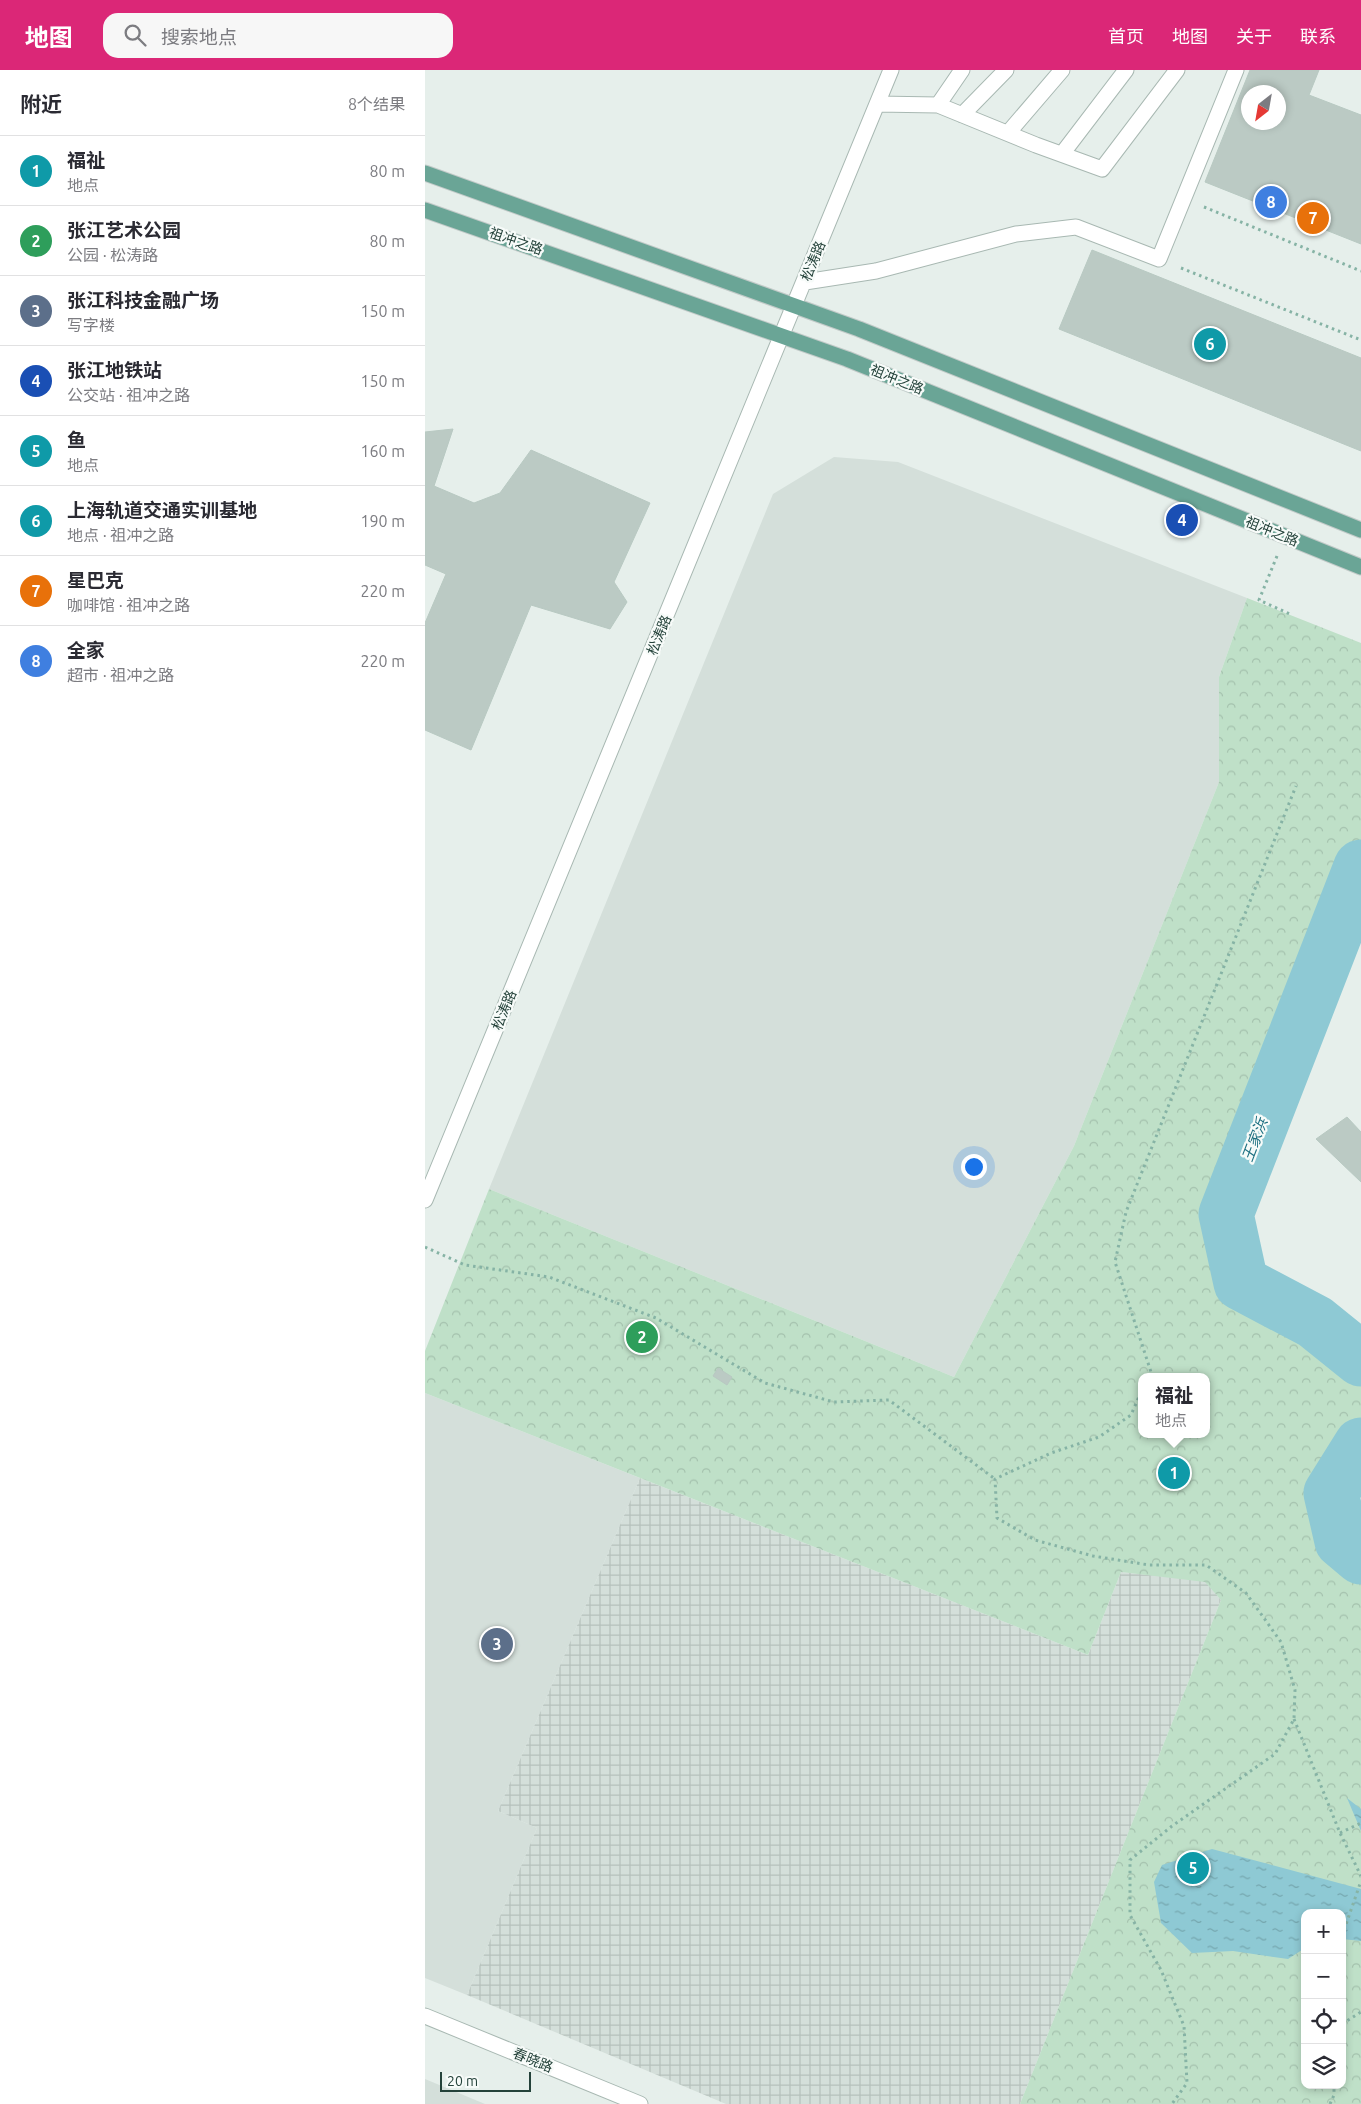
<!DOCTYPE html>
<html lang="zh">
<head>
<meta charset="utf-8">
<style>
  :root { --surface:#fff; --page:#f7f7f7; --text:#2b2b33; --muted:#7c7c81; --line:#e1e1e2; --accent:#db2777 }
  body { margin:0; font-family:Ubuntu,"Noto Sans SC",sans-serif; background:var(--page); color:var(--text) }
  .controls { position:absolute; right:15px; bottom:15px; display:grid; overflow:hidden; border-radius:10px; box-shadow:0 2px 8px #0003 }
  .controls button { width:45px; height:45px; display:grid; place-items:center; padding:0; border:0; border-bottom:1px solid var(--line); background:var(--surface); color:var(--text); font:25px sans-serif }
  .compass { position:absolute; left:816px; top:15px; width:45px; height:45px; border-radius:50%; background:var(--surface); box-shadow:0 2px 8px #0003; rotate:211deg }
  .scale { position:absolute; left:15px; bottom:12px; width:91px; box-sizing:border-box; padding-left:5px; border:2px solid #24423a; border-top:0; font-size:14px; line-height:18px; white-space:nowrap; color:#24423a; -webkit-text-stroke:4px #f7fbf9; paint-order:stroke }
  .you { position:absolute; left:548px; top:1096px; width:18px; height:18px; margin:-12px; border:4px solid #fff; border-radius:50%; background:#1a73e8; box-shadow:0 0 0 8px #1a73e833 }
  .badge { display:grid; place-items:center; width:32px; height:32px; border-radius:50%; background:var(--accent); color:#fff; font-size:16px; font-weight:700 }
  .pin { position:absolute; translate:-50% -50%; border:2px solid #fff; box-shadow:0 1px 5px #0006 }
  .popup { position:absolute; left:713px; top:1303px; width:72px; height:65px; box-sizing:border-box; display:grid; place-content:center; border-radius:10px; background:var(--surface); filter:drop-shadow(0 1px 4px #0005); font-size:16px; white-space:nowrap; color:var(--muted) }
  .popup b { font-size:19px; color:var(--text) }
  .popup::after { content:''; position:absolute; left:50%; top:100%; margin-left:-10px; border:10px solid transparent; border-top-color:var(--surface) }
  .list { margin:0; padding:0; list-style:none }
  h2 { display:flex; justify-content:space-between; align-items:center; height:65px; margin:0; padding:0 20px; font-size:21px }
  h2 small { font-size:16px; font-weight:400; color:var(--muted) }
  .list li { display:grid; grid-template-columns:32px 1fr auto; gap:15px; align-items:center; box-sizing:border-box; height:70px; padding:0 20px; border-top:1px solid var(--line) }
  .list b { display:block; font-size:19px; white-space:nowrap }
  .list p { margin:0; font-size:16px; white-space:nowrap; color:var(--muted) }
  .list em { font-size:16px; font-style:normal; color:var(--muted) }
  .icon { flex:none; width:28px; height:28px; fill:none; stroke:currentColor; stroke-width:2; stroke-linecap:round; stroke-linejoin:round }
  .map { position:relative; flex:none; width:936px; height:2034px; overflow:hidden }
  header { display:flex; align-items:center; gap:30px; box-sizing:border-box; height:70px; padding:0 25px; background:var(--accent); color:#fff }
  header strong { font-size:24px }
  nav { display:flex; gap:28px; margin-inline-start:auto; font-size:18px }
  .search { width:350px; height:45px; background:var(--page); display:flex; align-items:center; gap:12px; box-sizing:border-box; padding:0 18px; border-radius:15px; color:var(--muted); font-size:19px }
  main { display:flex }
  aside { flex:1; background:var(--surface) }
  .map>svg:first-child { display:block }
</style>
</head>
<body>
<header>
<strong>地图</strong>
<div class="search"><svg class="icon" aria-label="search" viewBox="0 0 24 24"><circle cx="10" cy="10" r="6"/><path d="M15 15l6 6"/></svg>搜索地点</div>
<nav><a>首页</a><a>地图</a><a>关于</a><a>联系</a></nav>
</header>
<main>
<aside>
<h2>附近<small>8个结果</small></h2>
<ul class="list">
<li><span class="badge" style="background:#0f9aa8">1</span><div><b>福祉</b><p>地点</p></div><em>80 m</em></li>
<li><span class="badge" style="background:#2e9e5b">2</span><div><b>张江艺术公园</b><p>公园 · 松涛路</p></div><em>80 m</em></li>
<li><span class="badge" style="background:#5c6f8a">3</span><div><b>张江科技金融广场</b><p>写字楼</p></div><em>150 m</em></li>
<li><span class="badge" style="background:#1a4fb4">4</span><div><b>张江地铁站</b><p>公交站 · 祖冲之路</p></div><em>150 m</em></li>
<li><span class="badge" style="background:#0f9aa8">5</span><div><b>鱼</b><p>地点</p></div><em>160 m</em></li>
<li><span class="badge" style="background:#0f9aa8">6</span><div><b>上海轨道交通实训基地</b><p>地点 · 祖冲之路</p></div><em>190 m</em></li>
<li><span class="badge" style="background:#e8710a">7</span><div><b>星巴克</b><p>咖啡馆 · 祖冲之路</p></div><em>220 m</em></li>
<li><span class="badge" style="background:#3f7fe0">8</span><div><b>全家</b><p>超市 · 祖冲之路</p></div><em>220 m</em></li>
</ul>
</aside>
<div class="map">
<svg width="936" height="2034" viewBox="0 0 936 2034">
  <defs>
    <pattern id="industrial-grid" width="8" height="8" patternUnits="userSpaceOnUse" patternTransform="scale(1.25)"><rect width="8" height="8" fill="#d4dfda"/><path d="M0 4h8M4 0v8" fill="none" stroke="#b6c1bc"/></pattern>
    <pattern id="forest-crowns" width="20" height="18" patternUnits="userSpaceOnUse" patternTransform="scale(1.25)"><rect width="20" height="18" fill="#bfe0c8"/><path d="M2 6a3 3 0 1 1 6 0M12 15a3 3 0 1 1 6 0" fill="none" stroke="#a4c1ad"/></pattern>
    <pattern id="water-ripples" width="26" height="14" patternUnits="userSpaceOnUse" patternTransform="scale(1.25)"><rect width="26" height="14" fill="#8ec9d4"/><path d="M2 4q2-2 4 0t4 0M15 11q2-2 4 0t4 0" fill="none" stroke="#74a5ad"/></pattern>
  </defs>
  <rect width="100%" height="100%" fill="#e6efeb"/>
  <path fill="#d4dfda" d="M409,387l64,5 349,136 -28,79v105l-145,364 -120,231 -465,-188 284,-695z
    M0,1323l215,85 -142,333 39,17 -70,167 -42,-17z
    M0,2009l60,25h-60z"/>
  <path fill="url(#industrial-grid)" d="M215,1408l448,177 33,-83 84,9 16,19 -201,504h-294l-259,-109 70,-167 -39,-17z"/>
  <path fill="url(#forest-crowns)" fill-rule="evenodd" d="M822,528l114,45v224l-135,347 15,69 74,39 46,37v86l-30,48 11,48 19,16v547h-341l201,-504 -16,-18 -84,-10 -33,83 -663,-262v-42l64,-162 465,188 120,-231 145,-364v-105zM716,1307h66v57h-66zM880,1843h37v172h-37z"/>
  <path fill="url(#water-ripples)" d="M922,1728l14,11v22z
    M787,1779l149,40v52l-19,-2v-26h-37v35l-17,11 -55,-8 -41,2 -31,-30 -7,-41 8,-17z"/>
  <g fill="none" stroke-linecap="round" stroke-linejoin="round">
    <path stroke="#8ec9d4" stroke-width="55" d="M936,797l-135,347 15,69 74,39 46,37
      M936,1375l-30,48 11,48 19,16"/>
  </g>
  <path fill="#bbcac4" stroke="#b8c9c2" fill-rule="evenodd" d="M825,0h69l-10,25 52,20v129l-156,-62zM824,22h30v30h-30z
    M667,180l269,108v93l-302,-122z
    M28,359l-19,57 40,17 26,-10 31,-43 119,53 -36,79 13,20 -17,27 -79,-24 -60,145 -46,-20v-107l21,-49 -21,-9v-133z
    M922,1047l14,15v50l-45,-43z
    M293,1298l14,9 -5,8 -14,-9z"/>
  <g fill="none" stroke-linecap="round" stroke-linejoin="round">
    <defs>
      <path id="minor" d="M452,34l61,1 98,40 66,24 75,-99
        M513,35l24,-35
        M537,45l44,-45
        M583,63l54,-63
        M637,84l64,-84
        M380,212l71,-11 140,-37 60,-7 83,32 77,-189
        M0,1130l466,-1130
        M0,1946l215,88"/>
      <path id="major" d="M0,103l434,156 502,201
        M0,140l422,149 514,208"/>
    </defs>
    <use href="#minor" stroke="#a8b8b2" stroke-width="17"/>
    <use href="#major" stroke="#c2cac8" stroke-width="17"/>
    <path stroke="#86b3a5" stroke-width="3" stroke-dasharray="2.5 4" stroke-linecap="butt" d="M779,137l157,64
      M756,198l180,72
      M852,486l-18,44 33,15
      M0,1177l40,18 84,12 107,41 109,65 69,19 55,-2 106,79
      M723,1307l3,-5 -36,-110 11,-50 170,-426
      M716,1322l-10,23 -32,22 -48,16 -56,26 2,39 38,22 58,16 56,9h57l40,28 35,49 14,48 -1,29 -19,35 -103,72 -42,34v55l31,55 23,56 3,57 -15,21
      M869,1649l46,114 21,43
      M915,1763l21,-10
      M917,1866l19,-55
      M917,1954l19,-12
      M905,2034l4,-9v-10"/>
    <use href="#minor" stroke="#fff" stroke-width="15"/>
    <use href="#major" stroke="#6aa596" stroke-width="15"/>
  </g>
  <g text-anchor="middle" stroke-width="4.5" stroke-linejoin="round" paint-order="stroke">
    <g font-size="14" fill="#24423a" stroke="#f7fbf9">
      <text transform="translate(91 171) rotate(19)" y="5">祖冲之路</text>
      <text transform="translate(388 191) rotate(-68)" y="5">松涛路</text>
      <text transform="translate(472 309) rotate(22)" y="5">祖冲之路</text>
      <text transform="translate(847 461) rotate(22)" y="5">祖冲之路</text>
      <text transform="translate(234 565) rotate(-68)" y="5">松涛路</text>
      <text transform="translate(79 940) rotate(-68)" y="5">松涛路</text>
      <text transform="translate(108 1990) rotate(22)" y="5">春晓路</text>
    </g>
    <g font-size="15" font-style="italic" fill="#1c6f80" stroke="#f7fbf9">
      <text transform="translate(830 1070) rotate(-69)" y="5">王家浜</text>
    </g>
  </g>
</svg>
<div class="controls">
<button>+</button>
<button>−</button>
<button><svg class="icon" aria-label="locate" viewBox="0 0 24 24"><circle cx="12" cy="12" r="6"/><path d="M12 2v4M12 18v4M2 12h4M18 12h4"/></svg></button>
<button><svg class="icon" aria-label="layers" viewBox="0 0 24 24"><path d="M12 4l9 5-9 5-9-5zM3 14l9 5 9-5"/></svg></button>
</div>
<svg class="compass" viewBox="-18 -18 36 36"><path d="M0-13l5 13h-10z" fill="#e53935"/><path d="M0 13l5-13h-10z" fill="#7c7c81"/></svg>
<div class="scale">20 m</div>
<div class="you"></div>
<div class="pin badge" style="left:749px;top:1403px;background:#0f9aa8">1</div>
<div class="popup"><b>福祉</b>地点</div>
<div class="pin badge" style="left:217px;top:1267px;background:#2e9e5b">2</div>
<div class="pin badge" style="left:72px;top:1574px;background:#5c6f8a">3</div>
<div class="pin badge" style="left:757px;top:450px;background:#1a4fb4">4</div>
<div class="pin badge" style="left:768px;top:1798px;background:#0f9aa8">5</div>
<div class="pin badge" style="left:785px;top:274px;background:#0f9aa8">6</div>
<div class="pin badge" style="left:888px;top:148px;background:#e8710a">7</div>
<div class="pin badge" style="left:846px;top:132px;background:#3f7fe0">8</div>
</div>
</main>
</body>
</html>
